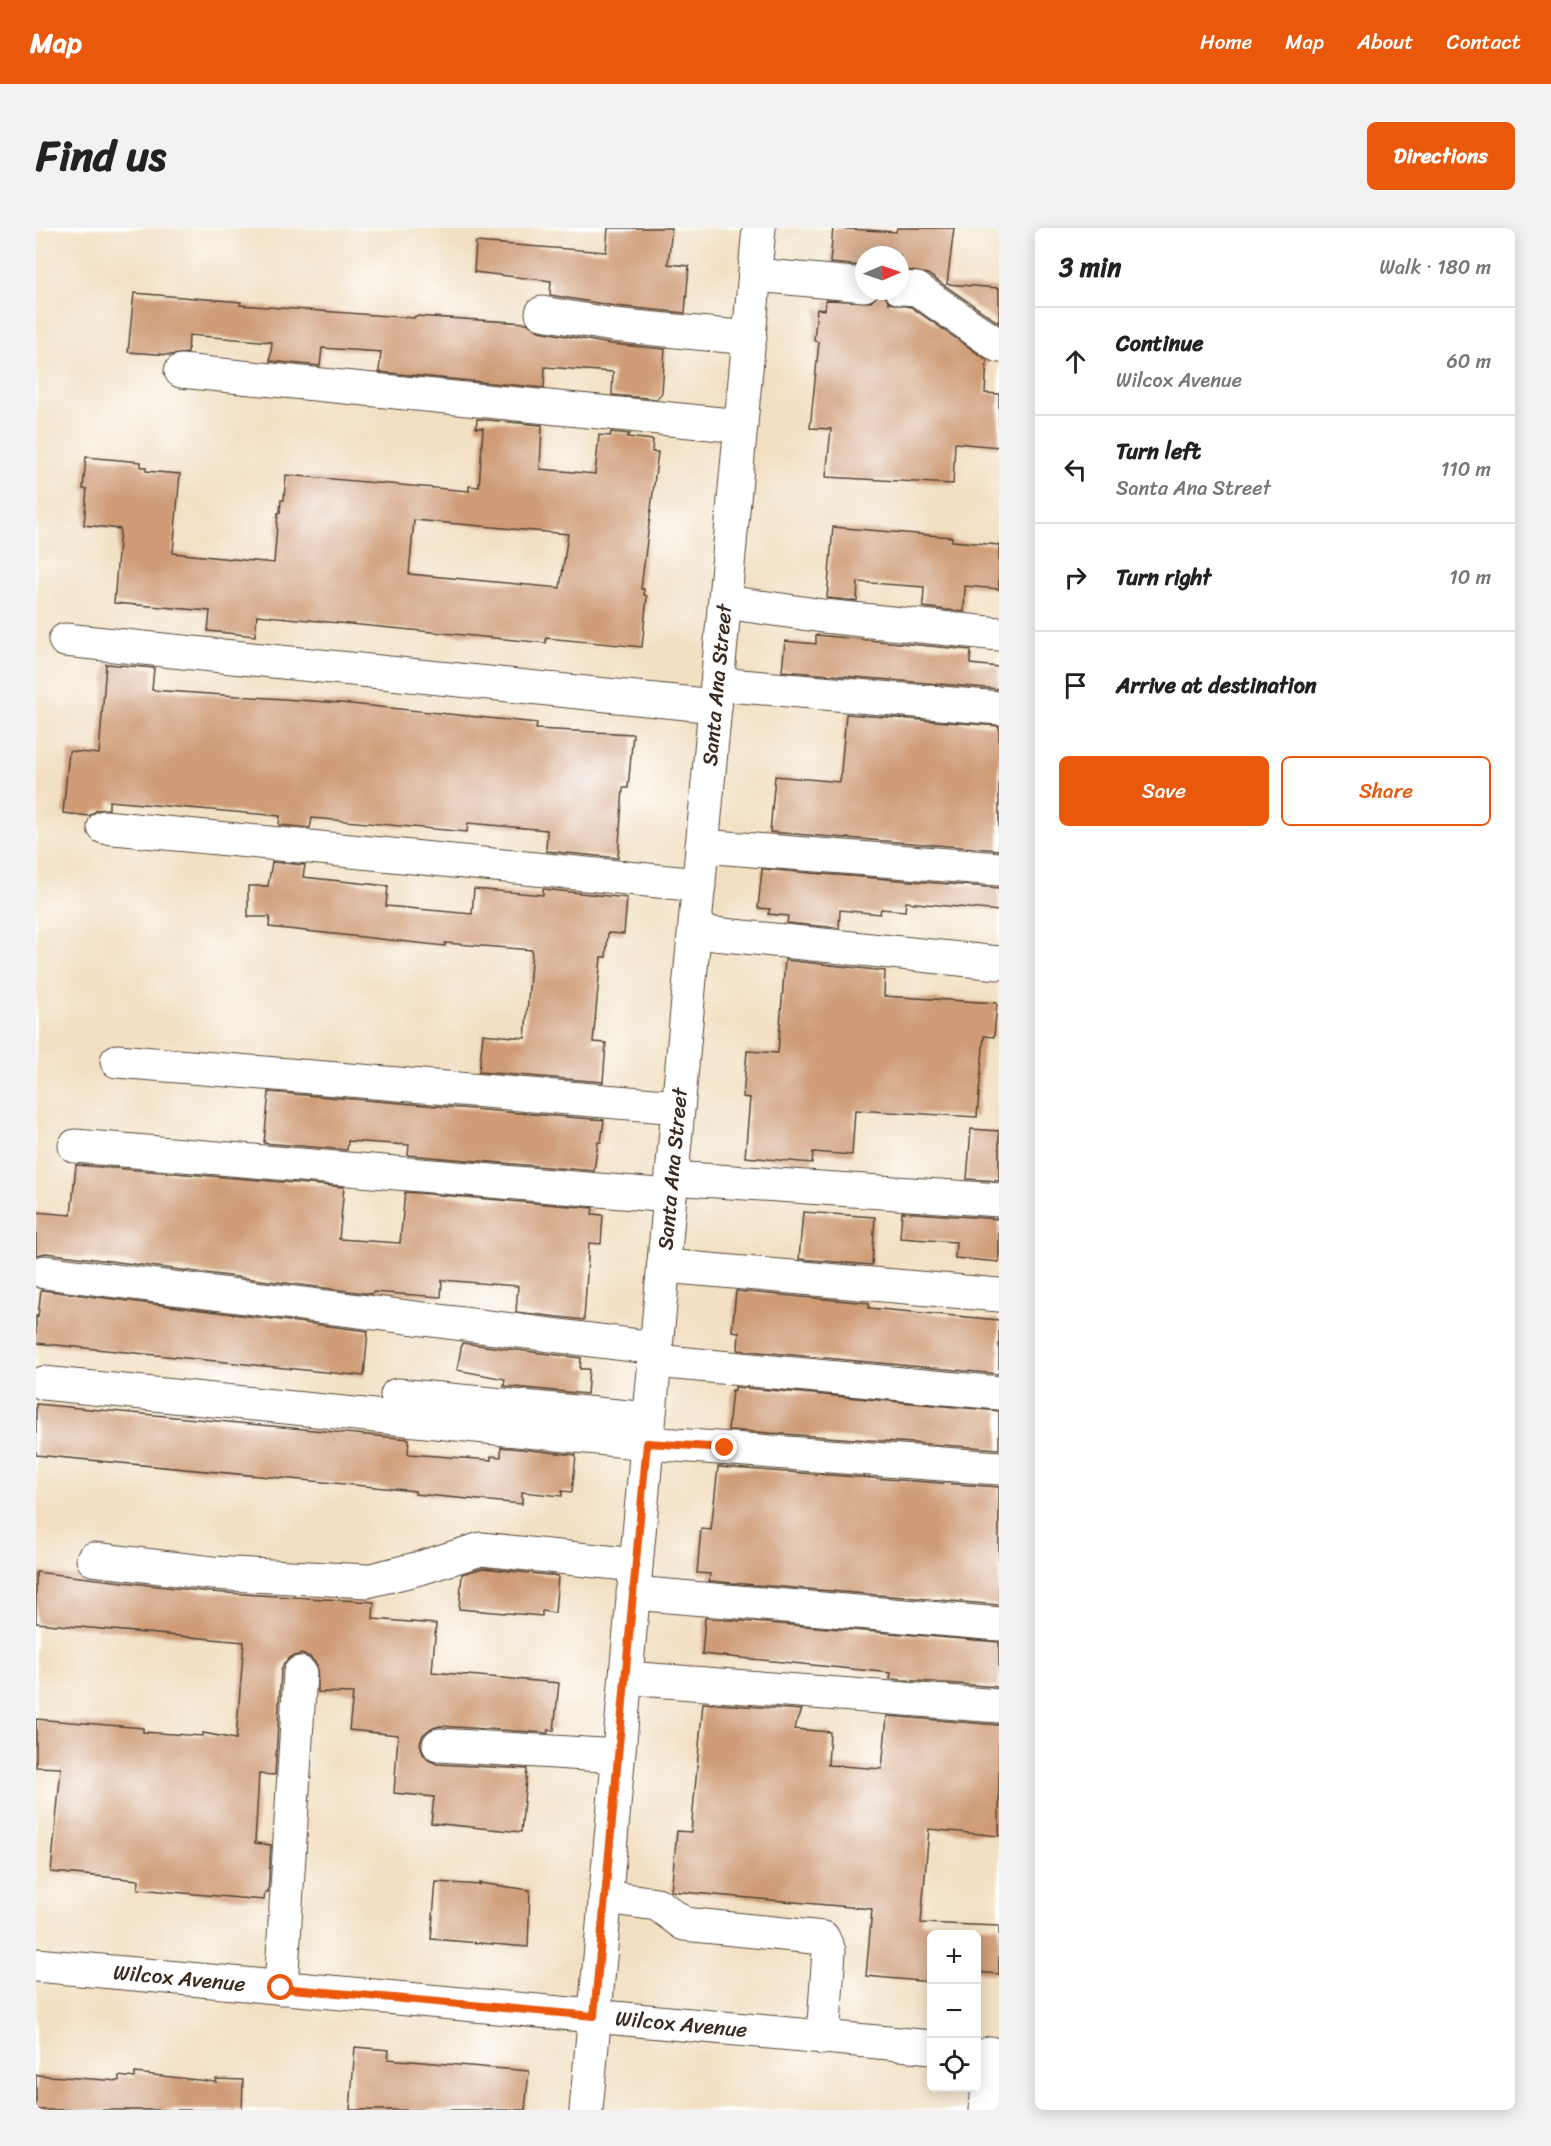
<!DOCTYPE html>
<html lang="en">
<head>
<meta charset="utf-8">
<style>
  :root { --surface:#fff; --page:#f2f2f2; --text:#222; --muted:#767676; --line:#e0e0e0; --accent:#ea580c }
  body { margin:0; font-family:Sriracha,sans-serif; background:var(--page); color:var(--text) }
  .controls { position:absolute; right:18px; bottom:18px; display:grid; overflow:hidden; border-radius:9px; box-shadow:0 3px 15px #0003 }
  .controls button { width:54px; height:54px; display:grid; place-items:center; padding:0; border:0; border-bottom:2px solid var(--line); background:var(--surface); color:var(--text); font:30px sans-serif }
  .compass { position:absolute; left:819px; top:18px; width:54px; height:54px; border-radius:50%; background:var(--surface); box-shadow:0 3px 15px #0003; rotate:88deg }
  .stop { position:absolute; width:18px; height:18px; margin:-14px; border:4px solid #ea580c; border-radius:50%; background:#fff }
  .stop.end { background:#ea580c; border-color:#fff; box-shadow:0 2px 6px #0008 }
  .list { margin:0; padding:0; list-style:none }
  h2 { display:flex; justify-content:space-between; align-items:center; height:78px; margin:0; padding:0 24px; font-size:26px }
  h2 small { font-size:20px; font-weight:400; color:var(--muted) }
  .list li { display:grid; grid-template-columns:39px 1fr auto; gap:18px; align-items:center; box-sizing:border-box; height:108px; padding:0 24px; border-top:2px solid var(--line) }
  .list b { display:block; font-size:22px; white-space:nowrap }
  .list p { margin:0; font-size:20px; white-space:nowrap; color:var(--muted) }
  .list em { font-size:20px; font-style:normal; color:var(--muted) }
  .actions { display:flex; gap:12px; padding:18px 24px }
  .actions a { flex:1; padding:14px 0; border:2px solid var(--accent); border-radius:9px; text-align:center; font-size:21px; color:var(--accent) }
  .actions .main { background:var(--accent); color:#fff }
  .icon { flex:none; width:33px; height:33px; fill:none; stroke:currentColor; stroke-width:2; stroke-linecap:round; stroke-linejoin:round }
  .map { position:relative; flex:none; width:963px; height:1882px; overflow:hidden; border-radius:9px }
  header { display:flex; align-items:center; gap:36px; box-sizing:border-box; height:84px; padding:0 30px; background:var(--accent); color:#fff }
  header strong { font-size:28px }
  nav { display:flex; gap:33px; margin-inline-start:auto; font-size:21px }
  .intro { display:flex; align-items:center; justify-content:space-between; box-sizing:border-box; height:144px; padding:0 36px }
  h1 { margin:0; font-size:42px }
  .button { padding:15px 27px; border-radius:9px; background:var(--accent); color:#fff; font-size:21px; font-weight:700 }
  main { display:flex; gap:36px; padding:0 36px }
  aside { flex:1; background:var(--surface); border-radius:9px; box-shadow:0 3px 15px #0003 }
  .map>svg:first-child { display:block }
</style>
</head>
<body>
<header>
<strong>Map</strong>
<nav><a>Home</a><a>Map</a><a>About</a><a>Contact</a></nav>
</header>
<div class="intro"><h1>Find us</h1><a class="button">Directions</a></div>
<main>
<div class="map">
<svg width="963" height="1882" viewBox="0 0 963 1882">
  <rect width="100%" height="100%" fill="#fff"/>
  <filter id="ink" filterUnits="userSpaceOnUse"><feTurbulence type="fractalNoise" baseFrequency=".0167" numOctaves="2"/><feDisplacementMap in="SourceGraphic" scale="12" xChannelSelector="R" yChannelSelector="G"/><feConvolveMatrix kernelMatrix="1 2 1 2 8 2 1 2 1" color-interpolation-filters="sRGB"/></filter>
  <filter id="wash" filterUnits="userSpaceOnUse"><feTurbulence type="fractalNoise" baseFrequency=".008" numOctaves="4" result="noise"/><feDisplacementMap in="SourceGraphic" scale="24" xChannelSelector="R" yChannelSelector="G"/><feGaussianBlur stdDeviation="1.35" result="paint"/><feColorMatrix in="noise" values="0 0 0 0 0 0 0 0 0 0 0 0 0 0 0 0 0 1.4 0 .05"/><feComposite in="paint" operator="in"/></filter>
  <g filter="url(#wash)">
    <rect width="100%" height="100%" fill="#f2e0c3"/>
    <g id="blocks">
      <path fill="#cf9c77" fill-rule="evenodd" d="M572,0h64l-4,36 21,2 -4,47 -70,-7 -65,-11 1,-14 -77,-9 2,-30 130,10z
        M797,0l63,4 1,-4h57l-7,56 52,4v35l-71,-49 -28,-5v-14h-36v11l-34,-3z
        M846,63l7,12 22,4 76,53 -2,33 14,1v53l-44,-4 -2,41 -127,-7 5,-48 -21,-1 9,-86 -5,-1 3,-32 8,1 1,-10 45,2z
        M98,65l107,9 -1,3 174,13 1,-2 112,7 12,8 71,13 55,5 -3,44 -5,6 -45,-4 1,-23 -68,-5 -1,21 -165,-16 2,-20 -59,-4 -2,18 -50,-5 2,-19 -83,-7 -1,18 -17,2 -43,-3z
        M441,191l65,6 -2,44 55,5 4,-39 11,1 1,-4 19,2 -3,3 26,3 -1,12h6l-17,137h3v6l3,1 -5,51 -96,-9v5l-289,-28 -2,21 -47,-5 2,-20 -96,-8 6,-74 -36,-4 3,-36h-4l3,-32 55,5v5h5v4l34,3 -7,79 101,10 4,-50h2l1,-13h3l2,-25 183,16v-5l10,1 4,-59h-7zM378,292l154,14 -8,54 -151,-14z
        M797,299l119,10v4l47,4v44l-34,-3 -1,26 -41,-5 1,-20 -66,-5 -1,19 -30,-3z
        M780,407l155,15 -1,14 29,3v22l-217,-18 3,-30 31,3z
        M70,436l48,4 -2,22 189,13 196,20 -1,6 97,5 -5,54h-5l-5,70 -72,-7 1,-21 -79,-7 -1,9 -155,-14 -2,10 -31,-3 1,-9 -171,-15v8l-12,1 -8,6 -26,-3 6,-62 30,3z
        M810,486l153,12v124l-229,-18 5,-56 65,6z
        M236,634l33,3 -2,12 85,9 -2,20 86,8 2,-25 69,6v-6l84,9 -3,36 -16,-1 -2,24h-5l-8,85 13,1 -3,39 -124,-10 4,-38 42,4 7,-88 -87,-7v3l-176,-19 1,-10h-22v-31h20z
        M726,641l237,19v23l-93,-9 -1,9 -24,-2 -1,5 -40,-4 -1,18 -52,-5 1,-7 -20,-2 2,-5 -12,-1z
        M749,732l100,11 -1,25 113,7 -3,34 -10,-1 -7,81 -122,-7 -3,45 -39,-3 -1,11 -67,-6 5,-59 -7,-1 4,-46 31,2z
        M233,864l335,28 -3,22h-3l-4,29 -186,-16 1,-10 -61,-4 -1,9 -83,-7z
        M935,901l28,2v50l-32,-2z
        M40,937l268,22 -5,52 61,4 5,-51 188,16 -1,6 11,1 -2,29 -12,-1 -5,77 -68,-8 2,-26 -76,-6 -1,17 -68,-5 -1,2 -326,-41 -10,2v-43l35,3z
        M767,984l72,5 -3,48 -73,-6z
        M866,984l97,7v43l-44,-4 1,-16 -56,-4z
        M5,1062l327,41 -4,45 -328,-33v-27l2,1z
        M700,1063l133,12v5l130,12v54l-261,-24 1,-18 -7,-1z
        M426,1115l119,15 -1,11h9l-2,25 -83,-8 1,-7 -48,-9z
        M699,1159l264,24v38l-271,-19 4,-40h3z
        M0,1176l373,35 -1,15 83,6v-4l10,1v-10l75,8 -4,37 -10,-1v5l-40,-4v12l-107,-10v-3l-71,-7 -308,-29z
        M682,1239l281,20v118l-290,-24 1,-7 -13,-1 4,-44 10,1z
        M447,1340l75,8 -3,37 -13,-2v5l-83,-7 3,-35z
        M0,1344l174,20 164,10 -1,17 63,5 -4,48 127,11 -5,47h-6v3l-108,-7 -10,3 -7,6 -3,8 3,11 5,6 9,4 90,5 -6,63 -90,-9 3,-26 -40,-4 4,-58 -49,-5 4,-37 -35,-1 -1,-27 -7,-8 -9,-3 -10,3 -7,6 -3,8 -6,104 -16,-1 -4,69 16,2 -3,47h-3l-1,8 -126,-11 1,-9 -88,-8 10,-104 -25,-1v-48l107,9v4l60,4v-3l33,6 8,-97 -208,-19z
        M669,1390l294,24v45l-109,-8 1,-6 -189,-19z
        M667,1475l99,7 -8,19 36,3 -2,33 54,4 5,-53 112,9v111l-70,-7 -8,94 78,3v48l-23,-2v-37h-44l-2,47 -64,-6 6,-67 -201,-18 6,-60 14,1z
        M400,1654l44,3 -1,-2 51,7 -2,57 -97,-8z
        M319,1819l34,3 -1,9 141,12 -4,39h-175z
        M99,1845l81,9v-3l27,1 -1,30h-206v-35l83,6v-5l16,2z"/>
    </g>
  </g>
  <g filter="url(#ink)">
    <use href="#blocks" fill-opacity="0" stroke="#564537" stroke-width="1.5"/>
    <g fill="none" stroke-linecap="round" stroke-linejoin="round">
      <defs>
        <g id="minor">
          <path d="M719,47l109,10"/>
          <path d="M864,60l17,1 82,57"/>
          <path d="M506,85l71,12 137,13"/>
          <path d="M145,143l560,55"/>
          <path d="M689,374l98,14 176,18"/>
          <path d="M29,412l650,66"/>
          <path d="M681,456l282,24"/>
          <path d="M68,599l595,58"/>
          <path d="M666,618l297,23"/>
          <path d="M659,704l304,31"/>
          <path d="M81,833l561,46"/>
          <path d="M39,918l595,50"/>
          <path d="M636,950l327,22"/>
          <path d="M628,1038l335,29"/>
          <path d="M8,1044l612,76"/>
          <path d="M619,1133l344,32"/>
          <path d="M7,1155l604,60 352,25"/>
          <path d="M361,1167l252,24"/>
          <path d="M57,1331l119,14 155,8 53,-13 61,-19 155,16"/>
          <path d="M597,1365l366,31"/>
          <path d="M590,1450l373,28"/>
          <path d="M403,1517l179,11"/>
          <path d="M569,1669l52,7 27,20 139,14 6,13 -6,87"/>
          <path id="s1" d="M0,1737l896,82"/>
          <path d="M245,1760l19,-315"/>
          <path id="s2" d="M550,1882l173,-1882"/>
          <path d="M950,1882l4,-57"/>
        </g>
      </defs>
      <use href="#minor" stroke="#564537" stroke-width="35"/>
      <use href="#minor" stroke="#fff" stroke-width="33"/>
    </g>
  </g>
  <g fill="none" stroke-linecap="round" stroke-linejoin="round" filter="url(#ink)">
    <path stroke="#ea580c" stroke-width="8" d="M245,1760l313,28 53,-573 78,5"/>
  </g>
  <g text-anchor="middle" stroke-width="5" stroke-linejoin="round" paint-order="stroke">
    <g font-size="21" fill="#3b2a1e" stroke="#fff">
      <text dy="7" stroke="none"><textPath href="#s2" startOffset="1431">Santa Ana Street</textPath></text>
      <text dy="7" stroke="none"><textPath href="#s2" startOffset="945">Santa Ana Street</textPath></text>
      <text dy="7" stroke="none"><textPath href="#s1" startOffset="144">Wilcox Avenue</textPath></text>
      <text dy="7" stroke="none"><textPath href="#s1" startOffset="648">Wilcox Avenue</textPath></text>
    </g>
  </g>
</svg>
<div class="controls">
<button>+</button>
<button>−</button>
<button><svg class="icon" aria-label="locate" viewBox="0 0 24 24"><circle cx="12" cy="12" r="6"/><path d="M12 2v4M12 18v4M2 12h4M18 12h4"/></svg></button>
</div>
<svg class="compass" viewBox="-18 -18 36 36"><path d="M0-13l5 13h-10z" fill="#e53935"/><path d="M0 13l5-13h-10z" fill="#767676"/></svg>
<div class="stop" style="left:245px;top:1760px"></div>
<div class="stop end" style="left:689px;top:1220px"></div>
</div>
<aside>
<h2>3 min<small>Walk · 180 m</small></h2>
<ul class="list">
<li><svg class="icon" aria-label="ahead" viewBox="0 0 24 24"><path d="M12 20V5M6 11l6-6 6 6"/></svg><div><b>Continue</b><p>Wilcox Avenue</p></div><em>60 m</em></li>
<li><svg class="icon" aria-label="left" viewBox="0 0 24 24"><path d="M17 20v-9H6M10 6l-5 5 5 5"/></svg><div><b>Turn left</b><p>Santa Ana Street</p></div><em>110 m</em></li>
<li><svg class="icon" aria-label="right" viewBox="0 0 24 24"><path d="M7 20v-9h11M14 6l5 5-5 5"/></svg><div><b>Turn right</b></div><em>10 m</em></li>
<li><svg class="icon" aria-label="arrive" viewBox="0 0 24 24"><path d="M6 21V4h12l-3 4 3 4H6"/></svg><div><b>Arrive at destination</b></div></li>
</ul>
<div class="actions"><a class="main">Save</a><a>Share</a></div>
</aside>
</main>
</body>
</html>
